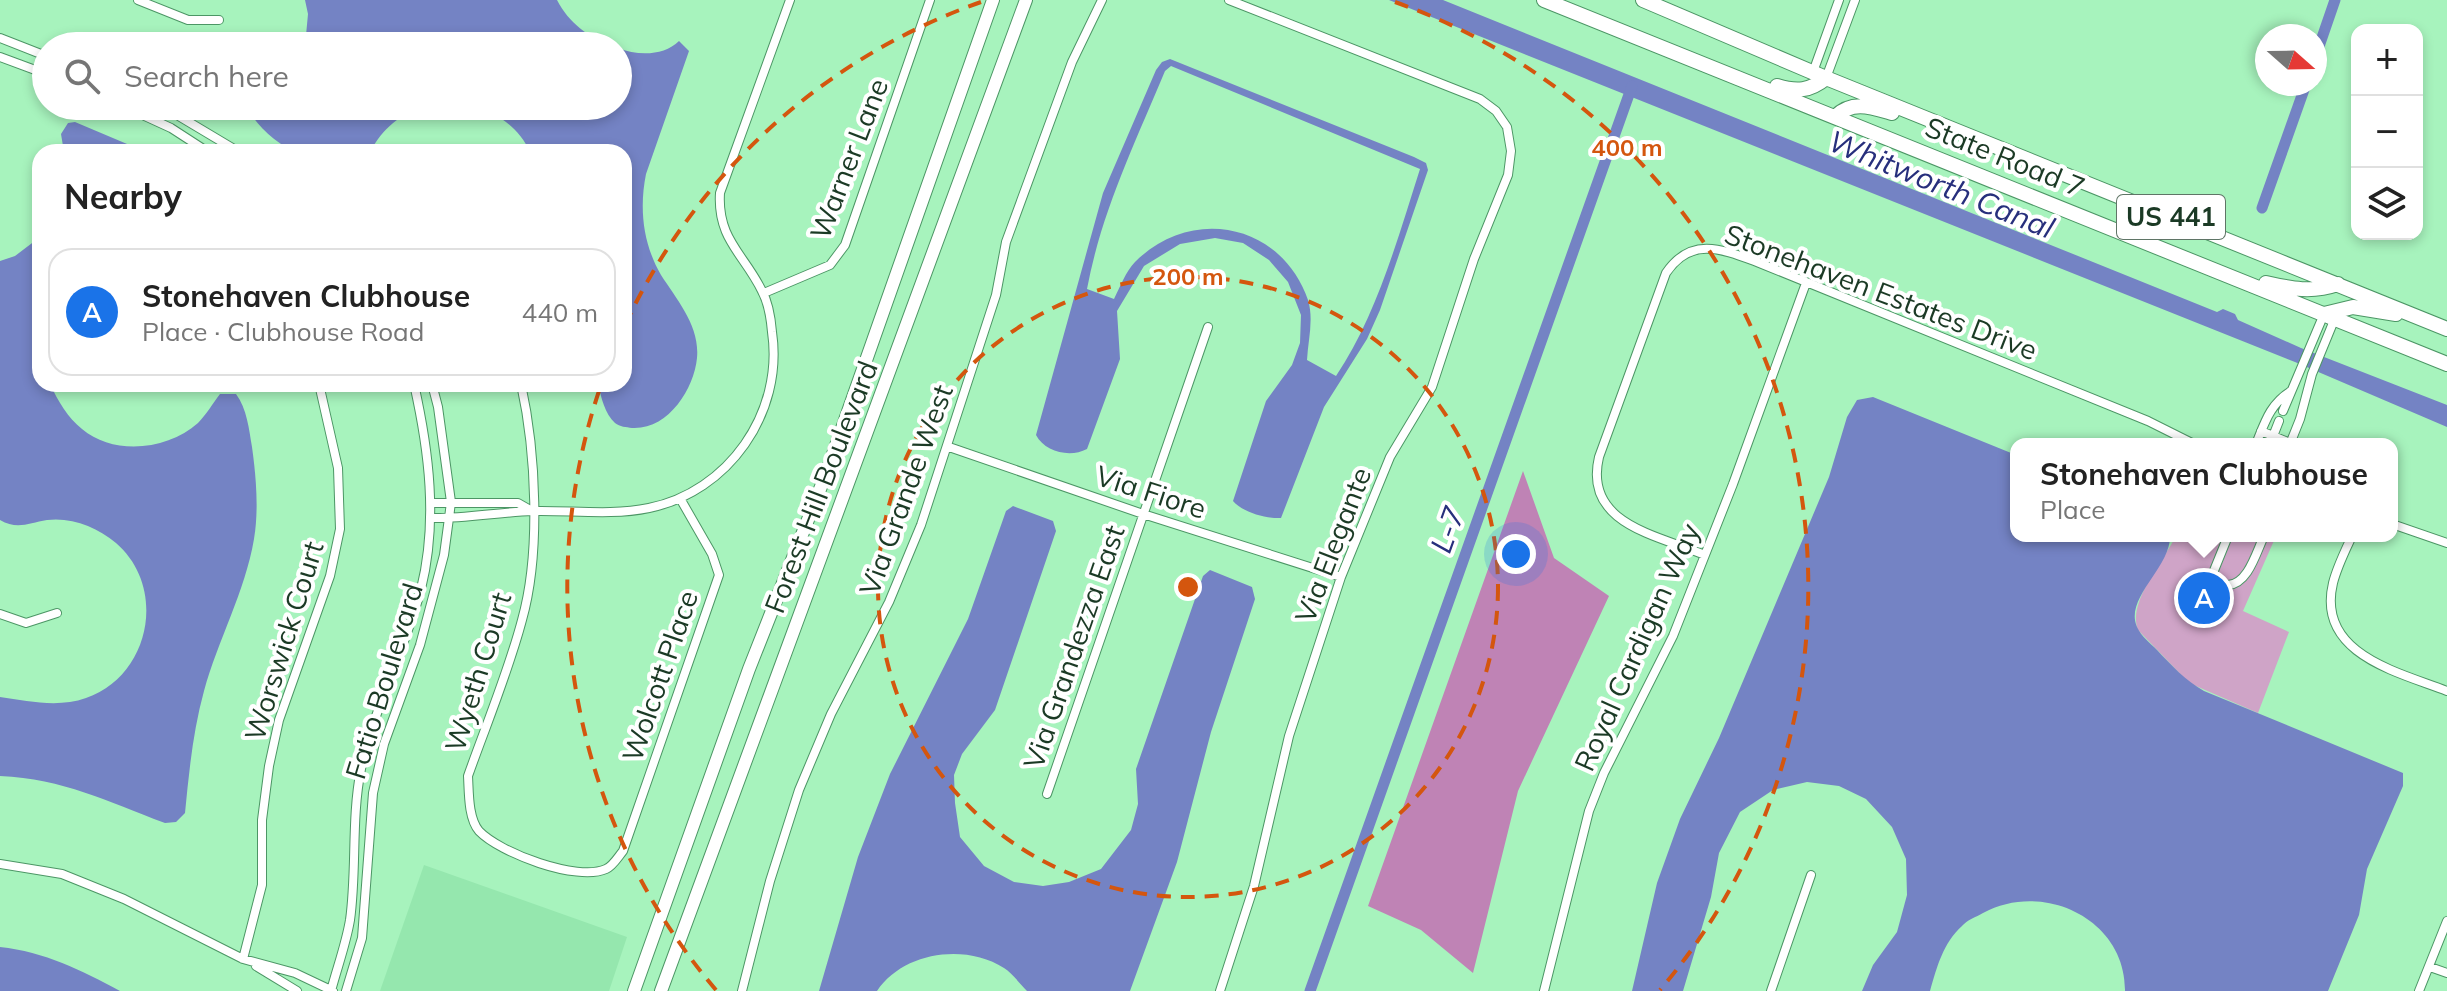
<!DOCTYPE html>
<html lang="en">
<head>
<meta charset="utf-8">
<style>
  :root { --surface:#fff; --page:#f2f2f2; --text:#222; --muted:#767676; --line:#e0e0e0; --accent:#1a73e8 }
  body { margin:0; font-family:Mulish,sans-serif; background:var(--page); color:var(--text) }
  .controls { position:absolute; right:24px; top:24px; display:grid; overflow:hidden; border-radius:16px; box-shadow:0 4px 12px #0003 }
  .controls button { width:72px; height:72px; display:grid; place-items:center; padding:0; border:0; border-bottom:2px solid var(--line); background:var(--surface); color:var(--text); font:40px sans-serif }
  .compass { position:absolute; left:2255px; top:24px; width:72px; height:72px; border-radius:50%; background:var(--surface); box-shadow:0 4px 12px #0003; rotate:110deg }
  .you { position:absolute; left:1516px; top:554px; width:28px; height:28px; margin:-20px; border:6px solid #fff; border-radius:50%; background:#1a73e8; box-shadow:0 0 0 12px #1a73e833 }
  .badge { display:grid; place-items:center; width:52px; height:52px; border-radius:50%; background:var(--accent); color:#fff; font-size:26px; font-weight:700 }
  .pin { position:absolute; translate:-50% -50%; border:4px solid #fff; box-shadow:0 2px 8px #0006 }
  .popup { position:absolute; left:2010px; top:438px; width:388px; height:104px; box-sizing:border-box; display:grid; place-content:center; border-radius:16px; background:var(--surface); filter:drop-shadow(0 2px 6px #0005); font-size:26px; white-space:nowrap; color:var(--muted) }
  .popup b { font-size:30px; color:var(--text) }
  .popup::after { content:''; position:absolute; left:50%; top:100%; margin-left:-16px; border:16px solid transparent; border-top-color:var(--surface) }
  .list { margin:0; padding:0; list-style:none }
  h2 { display:flex; justify-content:space-between; align-items:center; height:104px; margin:0; padding:0 32px; font-size:34px }
  h2 small { font-size:26px; font-weight:400; color:var(--muted) }
  .list li { display:grid; grid-template-columns:52px 1fr auto; gap:24px; align-items:center; box-sizing:border-box; height:128px; margin:0 16px 16px; padding:0 16px; border:2px solid var(--line); border-radius:24px }
  .list b { display:block; font-size:30px; white-space:nowrap }
  .list p { margin:0; font-size:26px; white-space:nowrap; color:var(--muted) }
  .list em { font-size:26px; font-style:normal; color:var(--muted) }
  .icon { flex:none; width:44px; height:44px; fill:none; stroke:currentColor; stroke-width:2; stroke-linecap:round; stroke-linejoin:round }
  .map { position:relative; flex:none; width:2447px; height:991px; overflow:hidden }
  .search { position:absolute; background:var(--surface); box-shadow:0 4px 12px #0003; left:32px; top:32px; width:600px; height:88px; display:flex; align-items:center; gap:20px; box-sizing:border-box; padding:0 28px; border-radius:44px; color:var(--muted); font-size:30px }
  .panel { position:absolute; background:var(--surface); box-shadow:0 4px 12px #0003; left:32px; top:144px; width:600px; height:248px; border-radius:24px }
  .map>svg:first-child { display:block }
</style>
</head>
<body>
<div class="map">
<svg width="2447" height="991" viewBox="0 0 2447 991">
  <rect width="100%" height="100%" fill="#a7f3bd"/>
  <path fill="#95e7ae" d="M424,865l203,72 -18,54h-229z"/>
  <path fill="#cfa4c7" d="M2176,536h100l-33,75 46,21 -31,81 -69,-30 -51,-53c-11,-27 25,-69 38,-94z"/>
  <path fill="#bf83b5" d="M1523,471l31,87 55,38 -91,195 -45,182 -52,-43 -53,-24z"/>
  <path fill="#7483c4" fill-rule="evenodd" d="M305,0h252c12,23 31,37 55,46h-307l3,-32z
    M1389,0h54l774,312 6,-3 12,5 3,6 63,28 146,57v22l-152,-65z
    M679,41l10,10 -43,123c-7,35 -3,70 15,101 16,25 39,51 36,83 -3,31 -29,72 -65,70 -6,-1 -12,-1 -17,-5 -10,-9 -14,-26 -17,-39h26v-232h-94c-11,-24 -32,-39 -57,-46h145v-58c20,8 46,8 61,-7z
    M1170,59l244,98 12,6 2,7 -48,140 -13,29 -43,68 -43,111c-15,1 -39,-6 -48,-17l33,-100 26,-36 8,-22 1,-28 -13,-33 -19,-22 -26,-17 -28,-5 -35,6 -36,22 -27,45 3,48 -33,90c-17,9 -42,3 -51,-14l67,-242 53,-123 6,-8zM1171,66l249,103c-22,69 -44,148 -84,207l-29,-16c1,-20 7,-40 1,-60 -26,-76 -116,-95 -173,-38 -9,9 -15,25 -21,37l-27,-10c14,-76 48,-146 78,-218z
    M259,106h167c-26,8 -43,22 -56,46 -22,0 -52,4 -72,0 -15,-3 -37,-23 -45,-35z
    M75,122l71,30h-82l-3,-18 7,-11z
    M40,237v147h10c8,17 18,34 32,45 32,27 86,21 116,-6 8,-8 15,-20 22,-29h16c11,15 13,35 16,53 4,29 7,62 2,92 -9,53 -36,101 -50,152 -11,40 -15,81 -19,122l-9,9 -11,1c-59,-22 -101,-44 -165,-47v-79c28,4 58,11 86,1 64,-22 82,-110 30,-155 -19,-16 -44,-26 -69,-23 -18,3 -30,10 -47,0v-259l15,-5z
    M1873,397l143,58v81h154c1,31 -46,62 -33,91 4,9 13,16 20,23 15,16 28,30 47,41l199,82v13l-36,83 -8,46 -31,76h-203c1,-72 -82,-111 -142,-78 -7,4 -16,7 -21,13 -19,17 -25,41 -32,65h-68l11,-26 24,-33 10,-37 -1,-36 -14,-32 -26,-28 -27,-13 -32,-4 -34,8 -33,22 -21,41 -8,44 -28,94h-51l25,-108 23,-64 39,-81 110,-261 18,-60 10,-17z
    M1013,506l40,15 3,10 -61,179 -33,44 -8,21 1,28 5,34 24,29 30,16 29,4 26,-4 32,-13 30,-39 7,-26 -2,-35 67,-193 7,-6 42,17 3,12 -44,133 -34,130 -47,129h-103c-7,-7 -15,-18 -23,-23 -39,-25 -101,-16 -127,23h-58l39,-134 32,-83 78,-155 38,-108z
    M0,947c45,5 81,23 120,44h-120z"/>
  <g fill="none" stroke-linecap="round" stroke-linejoin="round">
    <path stroke="#7483c4" stroke-width="11" d="M2315,58l20,-58
      M2262,208l44,-124
      M1310,991l322,-905"/>
    <defs>
      <path id="minor" d="M138,0l50,20h31
        M0,38l46,18
        M0,57l46,17
        M1813,72l26,-72
        M1826,78l29,-78
        M123,106l48,22 37,24
        M162,106l77,46
        M764,293l66,-28 15,-20 85,-245
        M521,384c15,68 20,169 1,236 -14,53 -36,105 -54,156 1,16 0,42 11,55 21,22 98,51 127,38 7,-3 12,-12 17,-18l96,-276 -7,-21 -31,-54
        M2283,411l41,-97
        M2261,431l29,12
        M2256,444c9,-22 14,-40 35,-53
        M2270,444l9,-23
        M2290,444l10,-25 12,-45 23,-56
        M949,447l194,67 198,63
        M431,503h87l14,8
        M430,518c34,1 68,-6 103,-7 38,-1 78,5 116,-3 79,-16 135,-95 123,-176 -1,-12 -4,-30 -10,-41 -18,-37 -45,-52 -42,-98l70,-193
        M2392,524l55,19
        M2352,536c-7,15 -15,31 -19,47 -17,71 65,89 114,108
        M1705,555c-48,-20 -122,-31 -106,-98l67,-184c25,-37 56,-24 91,-11l391,159 46,23
        M2218,581l-5,-8 15,-37
        M2228,585c20,-1 28,-32 36,-49
        M0,614l26,9 31,-10
        M1047,794l161,-467
        M0,864l62,10 62,25 119,60 52,14 38,18
        M243,959l19,-74v-65l7,-54 10,-46 51,-144 10,-47 -2,-61 -19,-84
        M256,966l41,25
        M2430,967l17,6
        M331,991c6,-23 15,-47 19,-71 7,-50 1,-101 11,-151 13,-62 44,-119 60,-180 17,-68 8,-138 -7,-205
        M346,991l16,-53 11,-145 11,-49 36,-99 24,-90 5,-37 2,-16 -13,-95 -6,-23
        M742,991l28,-110 29,-91 32,-76 58,-112 32,-77 75,-230 10,-53 66,-180 30,-62
        M1220,991l34,-105 35,-150 52,-159 49,-120 42,-70 42,-128 34,-84 3,-24 -4,-24 -11,-16 -16,-12 -251,-99
        M1544,991l45,-180 15,-38 69,-137 60,-152 73,-201
        M1771,991l40,-116
        M2419,991l28,-70"/>
      <path id="secondary" d="M634,991l115,-322 77,-195 167,-474
        M661,991l365,-991"/>
      <path id="primary" d="M1544,0l903,364
        M1643,0l183,78 621,251
        M1777,86c20,6 33,5 49,-8
        M1835,117c17,-17 36,-10 57,-4
        M2266,283c26,6 46,10 72,1
        M2324,314l29,-7 43,7"/>
    </defs>
    <use href="#minor" stroke="#4c9665" stroke-width="10"/>
    <use href="#secondary" stroke="#4c9665" stroke-width="14"/>
    <use href="#primary" stroke="#4c9665" stroke-width="16"/>
    <use href="#minor" stroke="#fff" stroke-width="8"/>
    <use href="#secondary" stroke="#fff" stroke-width="12"/>
    <use href="#primary" stroke="#fff" stroke-width="14"/>
  </g>
  <g fill="none" stroke="#d4560e" stroke-width="4" stroke-dasharray="14 10">
    <circle cx="1188" cy="587" r="310"/>
    <path d="M716 990A621 621 0 0 1 601 385M625 325A621 621 0 0 1 981 2M1395 2A621 621 0 0 1 1660 990"/>
  </g>
  <g text-anchor="middle" stroke-width="8" stroke-linejoin="round" paint-order="stroke">
    <rect fill="#fff" stroke="#5f7566" stroke-width="2" x="2117" y="195" width="108" height="44" rx="6"/>
    <g font-size="26" font-weight="bold" fill="#1b3a25">
      <text x="2171" y="226">US 441</text>
    </g>
    <g font-size="28" fill="#1b3a25" stroke="#fff">
      <text transform="translate(2005 157) rotate(22)" y="10">State Road 7</text>
      <text transform="translate(849 159) rotate(-69)" y="10">Warner Lane</text>
      <text transform="translate(1881 292) rotate(21)" y="10">Stonehaven Estates Drive</text>
      <text transform="translate(821 487) rotate(-69)" y="10">Forest Hill Boulevard</text>
      <text transform="translate(906 490) rotate(-70)" y="10">Via Grande West</text>
      <text transform="translate(1151 492) rotate(18)" y="10">Via Fiore</text>
      <text transform="translate(1333 545) rotate(-69)" y="10">Via Elegante</text>
      <text transform="translate(284 641) rotate(-73)" y="10">Worswick Court</text>
      <text transform="translate(1074 647) rotate(-71)" y="10">Via Grandezza East</text>
      <text transform="translate(1637 647) rotate(-66)" y="10">Royal Cardigan Way</text>
      <text transform="translate(478 672) rotate(-73)" y="10">Wyeth Court</text>
      <text transform="translate(660 676) rotate(-71)" y="10">Wolcott Place</text>
      <text transform="translate(384 681) rotate(-73)" y="10">Fatio Boulevard</text>
    </g>
    <g font-size="30" font-style="italic" fill="#272f7c" stroke="#fff">
      <text transform="translate(1941 185) rotate(22)" y="10">Whitworth Canal</text>
      <text transform="translate(1448 530) rotate(-70)" y="10">L-7</text>
    </g>
  </g>
  <circle cx="1188" cy="587" r="12" fill="#d4560e" stroke="#fff" stroke-width="4"/>
  <g font-size="24" text-anchor="middle" font-weight="bold" fill="#d4560e" stroke="#fff" stroke-width="8" stroke-linejoin="round" paint-order="stroke">
    <text x="1627" y="156">400 m</text>
    <text x="1188" y="285">200 m</text>
  </g>
</svg>
<div class="controls">
<button>+</button>
<button>−</button>
<button><svg class="icon" aria-label="layers" viewBox="0 0 24 24"><path d="M12 4l9 5-9 5-9-5zM3 14l9 5 9-5"/></svg></button>
</div>
<svg class="compass" viewBox="-18 -18 36 36"><path d="M0-13l5 13h-10z" fill="#e53935"/><path d="M0 13l5-13h-10z" fill="#767676"/></svg>
<div class="you"></div>
<div class="pin badge" style="left:2204px;top:598px">A</div>
<div class="popup"><b>Stonehaven Clubhouse</b>Place</div>
<div class="search"><svg class="icon" aria-label="search" viewBox="0 0 24 24"><circle cx="10" cy="10" r="6"/><path d="M15 15l6 6"/></svg>Search here</div>
<section class="panel">
<h2>Nearby<small></small></h2>
<ul class="list">
<li><span class="badge">A</span><div><b>Stonehaven Clubhouse</b><p>Place · Clubhouse Road</p></div><em>440 m</em></li>
</ul>
</section>
</div>
</body>
</html>
